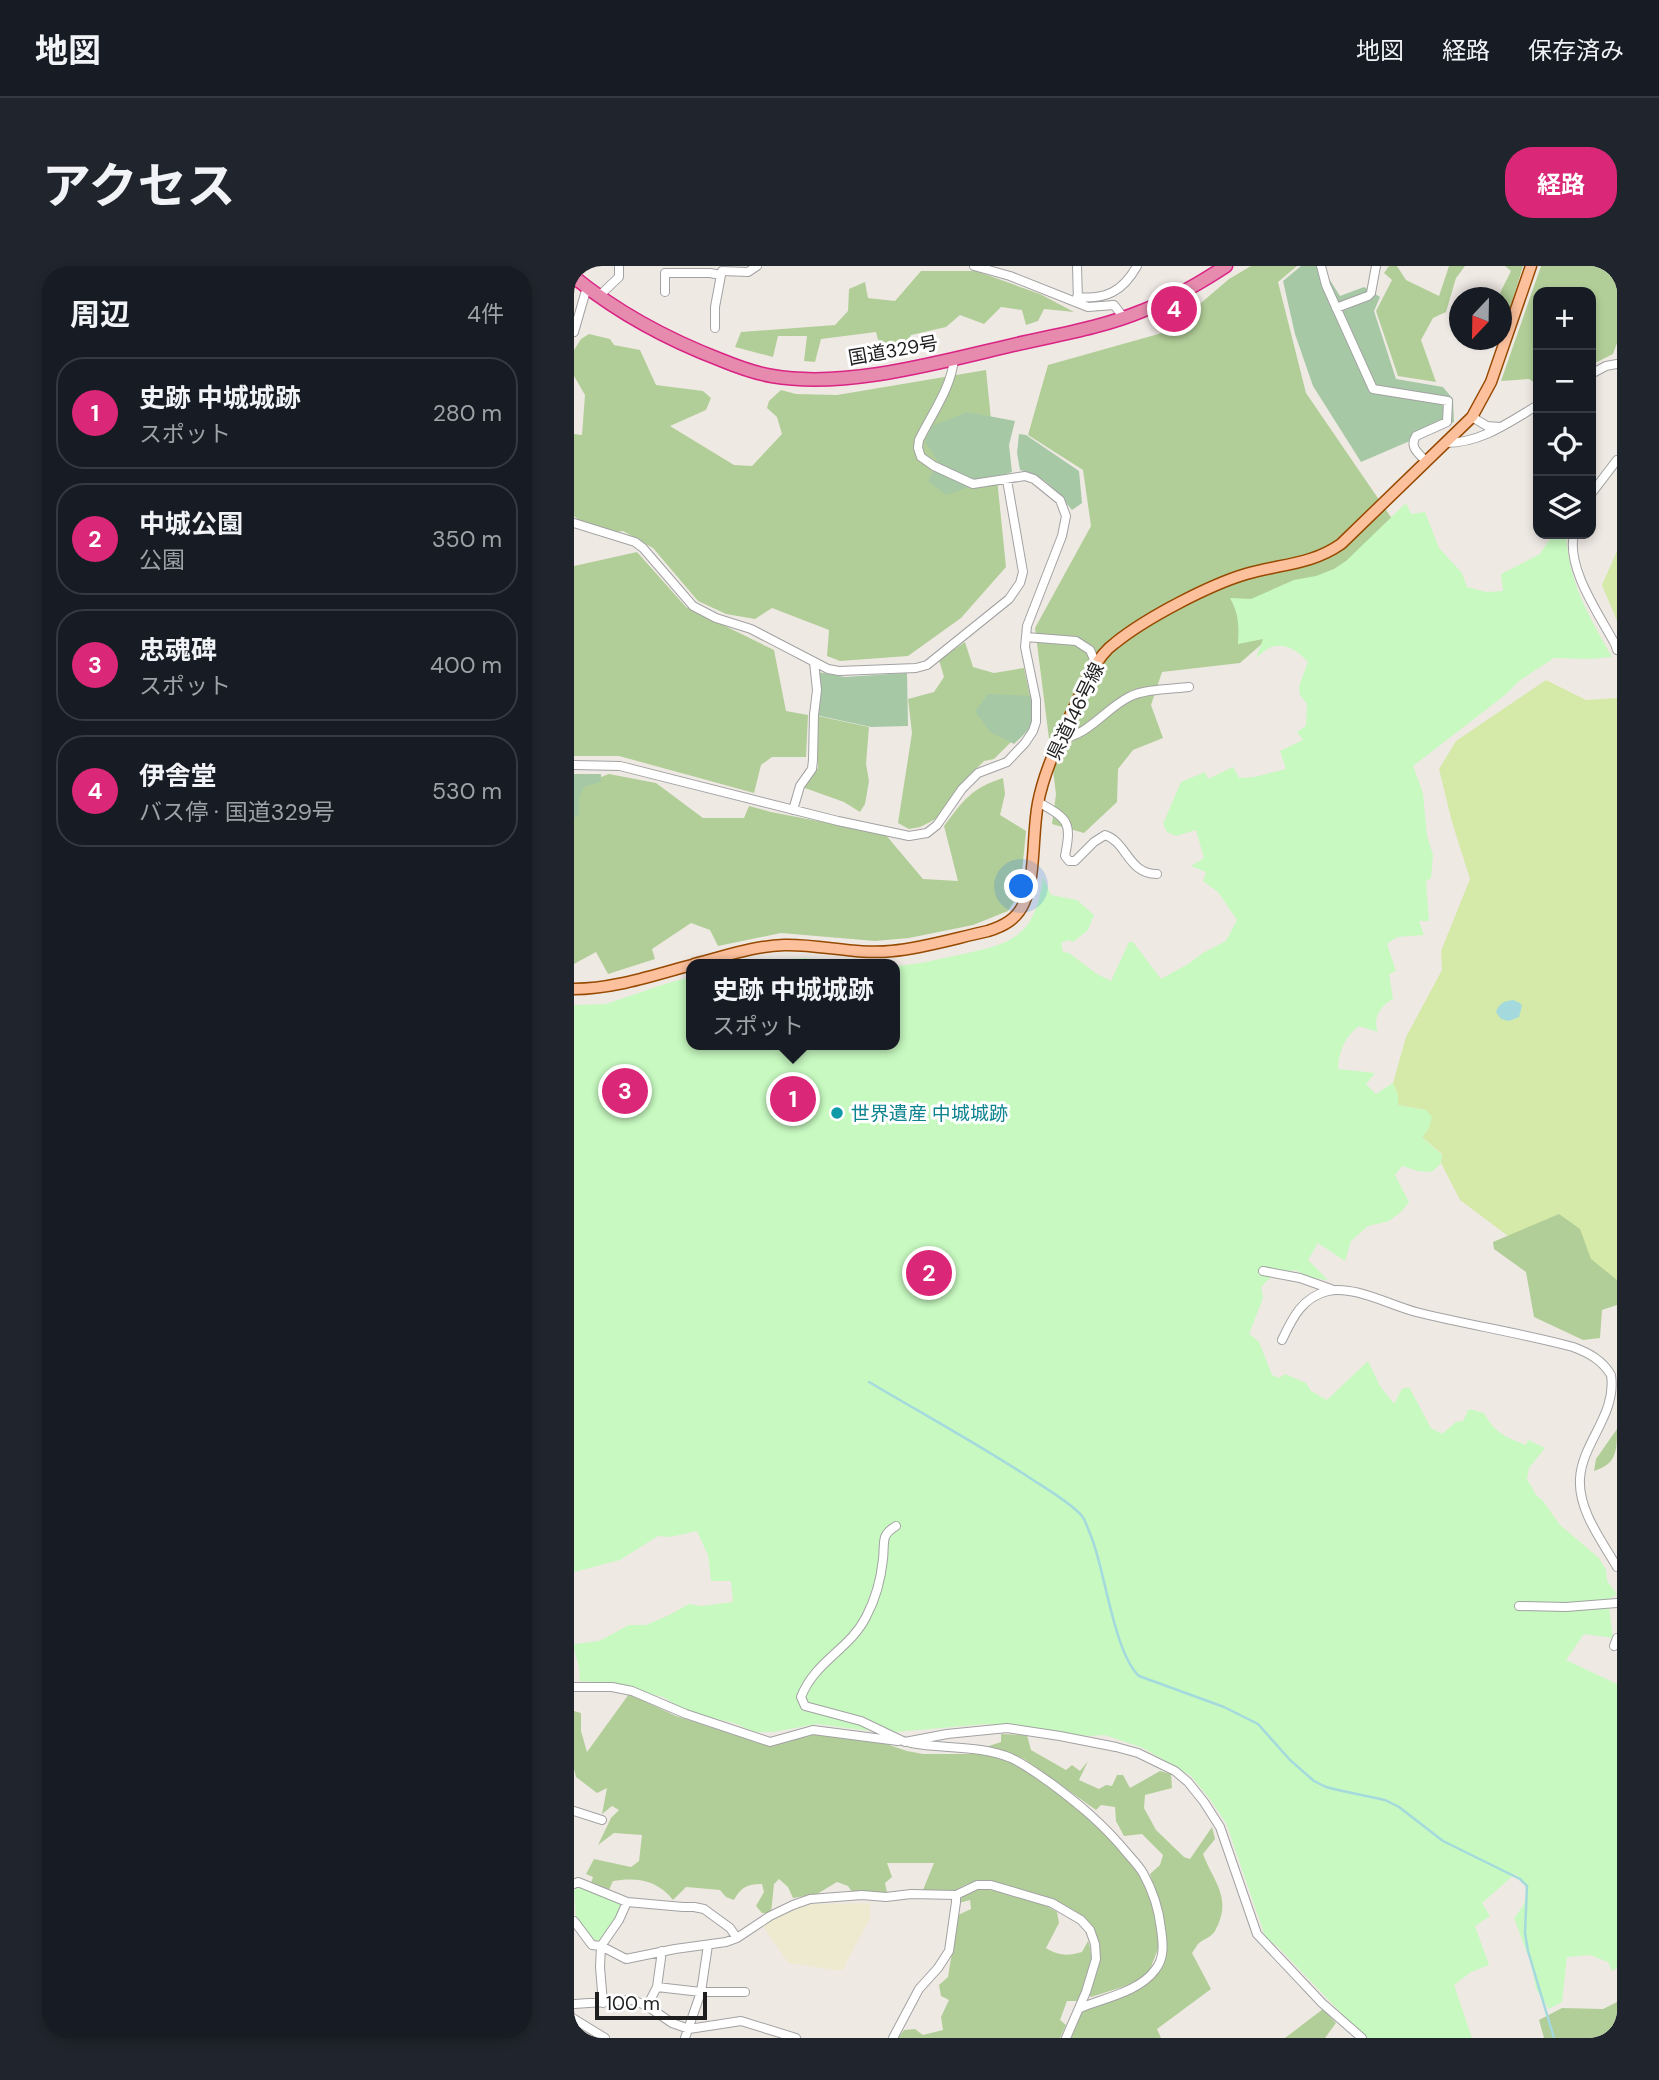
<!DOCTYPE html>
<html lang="ja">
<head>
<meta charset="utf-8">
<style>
  :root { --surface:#171b24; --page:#20242c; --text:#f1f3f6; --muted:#9ea1a6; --line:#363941; --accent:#db2777 }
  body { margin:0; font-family:"DM Sans","Noto Sans JP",sans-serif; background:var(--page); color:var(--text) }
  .controls { position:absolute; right:21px; top:21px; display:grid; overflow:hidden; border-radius:14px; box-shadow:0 4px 10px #0003 }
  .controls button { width:63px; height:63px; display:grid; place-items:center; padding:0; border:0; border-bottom:2px solid var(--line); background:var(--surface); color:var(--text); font:35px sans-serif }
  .compass { position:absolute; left:875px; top:21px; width:63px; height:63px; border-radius:50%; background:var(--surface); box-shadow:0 4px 10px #0003; rotate:202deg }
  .scale { position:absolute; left:21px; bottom:18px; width:112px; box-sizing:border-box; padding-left:7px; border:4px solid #1e1e1e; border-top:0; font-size:19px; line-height:24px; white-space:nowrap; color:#1e1e1e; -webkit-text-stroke:5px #fff; paint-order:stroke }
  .you { position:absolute; left:448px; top:621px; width:24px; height:24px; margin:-18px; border:5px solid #fff; border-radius:50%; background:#1a73e8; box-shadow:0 0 0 10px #1a73e833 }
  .badge { display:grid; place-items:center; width:46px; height:46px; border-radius:50%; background:var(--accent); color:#fff; font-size:23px; font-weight:700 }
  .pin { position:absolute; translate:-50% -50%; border:4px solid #fff; box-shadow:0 2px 7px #0006 }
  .popup { position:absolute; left:112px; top:693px; width:214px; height:91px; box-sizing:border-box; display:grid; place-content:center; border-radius:14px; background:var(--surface); filter:drop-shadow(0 2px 5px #0005); font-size:23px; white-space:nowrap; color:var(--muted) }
  .popup b { font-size:26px; color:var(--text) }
  .popup::after { content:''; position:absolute; left:50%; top:100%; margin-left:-14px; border:14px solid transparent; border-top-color:var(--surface) }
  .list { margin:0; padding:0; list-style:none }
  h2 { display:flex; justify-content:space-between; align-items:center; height:91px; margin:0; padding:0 28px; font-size:30px }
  h2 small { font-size:23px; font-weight:400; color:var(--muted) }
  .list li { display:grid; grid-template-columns:46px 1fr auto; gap:21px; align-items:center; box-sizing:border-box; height:112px; margin:0 14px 14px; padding:0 14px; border:2px solid var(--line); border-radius:28px }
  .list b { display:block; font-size:26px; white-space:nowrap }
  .list p { margin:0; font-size:23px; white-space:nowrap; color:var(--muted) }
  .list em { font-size:23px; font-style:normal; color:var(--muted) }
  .icon { flex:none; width:38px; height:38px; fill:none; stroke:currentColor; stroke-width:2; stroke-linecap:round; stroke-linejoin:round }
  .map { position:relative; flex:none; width:1043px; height:1772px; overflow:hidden; border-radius:28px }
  header { display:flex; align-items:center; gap:42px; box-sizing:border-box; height:98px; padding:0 35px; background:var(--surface); border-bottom:2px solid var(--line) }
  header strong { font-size:33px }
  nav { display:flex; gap:38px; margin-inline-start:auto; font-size:24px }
  .intro { display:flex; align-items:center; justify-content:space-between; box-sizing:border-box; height:168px; padding:0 42px }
  h1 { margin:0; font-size:49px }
  .button { padding:18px 32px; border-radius:28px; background:var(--accent); color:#fff; font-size:24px; font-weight:700 }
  main { display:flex; gap:42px; padding:0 42px }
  aside { flex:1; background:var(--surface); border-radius:28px; box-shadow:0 4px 10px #0003 }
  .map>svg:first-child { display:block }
</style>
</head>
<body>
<header>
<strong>地図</strong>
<nav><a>地図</a><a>経路</a><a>保存済み</a></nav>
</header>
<div class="intro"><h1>アクセス</h1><a class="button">経路</a></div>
<main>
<aside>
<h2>周辺<small>4件</small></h2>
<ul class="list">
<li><span class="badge">1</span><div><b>史跡 中城城跡</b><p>スポット</p></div><em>280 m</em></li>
<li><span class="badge">2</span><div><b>中城公園</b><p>公園</p></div><em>350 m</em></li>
<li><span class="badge">3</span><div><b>忠魂碑</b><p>スポット</p></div><em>400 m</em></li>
<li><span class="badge">4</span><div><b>伊舎堂</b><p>バス停 · 国道329号</p></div><em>530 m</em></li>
</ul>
</aside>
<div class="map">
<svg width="1043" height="1772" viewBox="0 0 1043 1772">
  <rect width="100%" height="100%" fill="#efe9e4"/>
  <path fill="#eeeacf" d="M296,1637v15l-28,53 -54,-8 -25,-37 26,-15 22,-7z"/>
  <path fill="#d5e9a9" d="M1043,285v70l-15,-36z
    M972,414l40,20 31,-2v604l-105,-63 -52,-39 -19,-37 1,-9 -20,-17 7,-9 -3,-18 -28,-5v-9l-5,-13 13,-46 36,-67 -1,-19 29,-72 -18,-57 -13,-53 17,-28z"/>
  <path fill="#b2ce98" d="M677,0h46l-19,16 28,111 91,133 -157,137 -78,9 -11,33 12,33 -30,12 -15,19 -1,33 -33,31 -32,-9 4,-30 -21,-166 56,-102 -8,-56 -55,-35 20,-70 114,-32 33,-25 34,-29z
    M815,0h8l9,14 33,16 10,-30h16l-9,12 -10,34 -13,6 -12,22 15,42 -38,-6 -22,-65 16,-31 -8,-7z
    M931,0h18l-15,49 -6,-1v-16l-4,-1 13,-26z
    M967,0h76v77l-4,11 -22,11v-73h-53v93l-9,-6 -28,2z
    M347,5h55l64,23 34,18 -30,-3 -6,12 -12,4 -4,-15 -21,-3 -17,17 -24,-9 -14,12 -35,8 -10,19 -20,-2 -5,-20 -55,7 -6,23 -11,-1 3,-25h-29l-5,21 -38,-10 6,-15 94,-7 13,-14 1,-22 16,-7 3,16 27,3z
    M15,68l21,5 4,6 26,5 16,35 47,6 8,7 -5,12 -36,16 64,39 18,1 30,-32 -5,-17 -10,-9 2,-7 12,-11 15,4 41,1 149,-25 20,197 -45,51 -53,38 -68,5 -13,-5 2,-26 -57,-22 -17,11 -29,-5 -28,-13 -45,-53 -30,-17 -28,4 -21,-19v-82l8,1 3,-40 -11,-19v-26l7,-11z
    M63,286l49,55 88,43 12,61 22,4 -2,42h-34l-11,8 -7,28 -135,-37h-45v-190z
    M391,376l8,25 21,6 30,-5 6,28 -19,46 -17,17 -10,2 -22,22 -26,36 -16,8 -11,2 -11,-6 14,-90 -4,-34 26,-7 10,-15 -5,-17z
    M244,450l51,11 -3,37 3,17 -4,23 -5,8 -16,-10 -42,-15 16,-19z
    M35,508l47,9 47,35h41l5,-12 22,6 114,22 38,45 35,2 -14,-55c19,-25 27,-38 59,-48l2,16 -5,21 26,16 -6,62 -12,18 -35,14 -64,13 -34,3 -94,-8 -63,13 -8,-16 -19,-7 -39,26 3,10 -47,15 -12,-22 -22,12v-166l6,-13z
    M985,948l21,15 11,30 26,21v25l-15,5 -2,28 -17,2 -49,-23 -8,-45 -32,-23 -1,-7z
    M1043,1163c0,21 0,35 -23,42l2,-12z
    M55,1428l47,22 93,30 43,-12 74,10 21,7 16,3h61l26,8 29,18 47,34 21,22 33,39 12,26 5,20 2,25 -11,29 -16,9 -41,13 -3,-2 12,-37 -1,-17 -8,-14 -10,-12 -20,-12 -73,-23 -21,4 -15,8 -29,-2 11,-27h-47l5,14 -7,6 2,9h-35l-4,-6 -11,-4 -20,12 -24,4 -5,-11 -9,-8 -5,5 -3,29h-9l-6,-7 8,-14 -2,-8c-14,0 -21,3 -28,16l-8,-3 -6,-7 -34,-3 -13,13c-15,-20 -37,-23 -60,-19l-4,9 -18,-7 2,-6 -7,-3 8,-15 37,8 8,-6 3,-26 -28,-2 -16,12 13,-27 8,-8 -7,-4 -10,8 5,-26 -10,5 -21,-16 -2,-8v-58l7,2v18l6,21z
    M427,1468l26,1 4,15 35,20 6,-5 8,6 8,-10 -9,19 20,9 7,-4 6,1 5,-11h6l7,13 30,-17 11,3 1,14 -27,7 -1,13 12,22 28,27 6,2 22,-32 3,12 -12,15c11,29 30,44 12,77 -3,6 -12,8 -17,13 -2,3 -4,6 -6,9l19,36 -54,40 4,9h-91l11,-28c15,-6 57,-19 67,-27 33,-27 12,-76 2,-109l10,-9 3,-10 -21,-21 -18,2 -8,-15 -1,-14 -14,-2 -5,5 -72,-51 -16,-7 -22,-5 15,-5z
    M402,1623c27,1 58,9 81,23l2,11 -13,25c13,8 22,8 36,4l6,-11c8,21 -2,40 -9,60h-12l-7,19 6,5 -6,13h-162l6,-8 11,-1 8,6 20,-5 -2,-13 8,-17 -8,-4 -2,-11 9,-8 10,-62 13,-6 -1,-9 -11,3 5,-9z
    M1043,1736v36h-73l-5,-18 23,-12 41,1z
    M749,1743l13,14 -11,15h-40z"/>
  <path fill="#a6c8a5" d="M727,0h20l19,30 24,-9 16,10 -6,14 22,68 47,8 10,12 1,23 -93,40 -48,-76 -18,-52 -12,-53z
    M393,146l48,9 -6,24 3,27 -66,23 -18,-14 10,-19 -13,-20 7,-16z
    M445,168l7,1 53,36 3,32 -10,7c-17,-20 -26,-34 -52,-40l-3,-17z
    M244,406l27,5 62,-4 1,53 -37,1 -55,-12z
    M414,428l44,2c2,29 3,28 -18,48l-24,-12 -15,-21z
    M0,508h27v8l-17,5 -5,10v18l-5,3z"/>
  <path fill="#c7f9c0" d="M832,237l5,11 14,-2 14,36 23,25 5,14 19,5 17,-1 -2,-17 39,-20 13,-20h13c3,50 22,80 46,123l-22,2 -36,-1 -35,23 -14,14 -92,71 10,27 4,43 6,19 -2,23 -5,3 3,40h-10l5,14 -27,2 -10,7 9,27 -7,3 4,25c-12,6 -21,19 -15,33l-19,-6c-15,11 -20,26 -21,43l37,4 -9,11 10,10 17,-11 5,13v9l28,5 6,7 -3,11 -7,9 20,18 -1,8 -9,9 -14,-1 -16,-5 -7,9 14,27 -7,9 -13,10 -21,5 -17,15 -6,20 -27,-18 -10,17 20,20 -16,-2 -17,-8 -23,6 -11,11 2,11 -14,36 10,8 13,33 7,3 6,-4 21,9 5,8 16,9 41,-39 12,25 14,18 8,-15 7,-2 22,41 11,6 14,-12 7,-1 6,-12 15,4c11,20 21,24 42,32l2,-5 17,8 -16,20 -2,11 9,16 7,6 17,24 39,33 7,12 1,11 10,13 -9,6 5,38 -29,-4 -18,26 51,24v284l-5,3 -4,-9 -18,-7 -23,2 -5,45 -13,7 -13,-20 -4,-23 -18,-48c8,-10 14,-17 13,-31l-12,-13 -33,29 8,13 -15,10 14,39 -18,7 -17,13 18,53h-107l-88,-92 -11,-7 -40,-116 -17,-25 -18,-22 -48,-28 -38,-13 -16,1 -103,-12 -101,9 -68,-9 -44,8h-18l-21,-9 -46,-11 -25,-15 -39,-10 -30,-5 -15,-1c3,-15 -5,-23 -5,-37l25,-3 30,-16h17l23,-10 20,-11 12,2 32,-4 -2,-21h-20l-3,-26 -11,-24 -27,6 -12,-1 -38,24 -46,12v-567l32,-1 62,-21 23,-6 1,68h202l1,-79c20,-1 39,-6 59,-10 56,-12 81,-16 89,-79l8,18 26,5 17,15 -6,15 -15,12 -4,-2 -8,3 2,9 6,1 28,21 14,7 18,-39h4l28,37 27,-15 15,-11 23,-12 11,-21 -19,-28 -15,-11 3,-9 -15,-6 13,-8 -8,-28 -20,6 -9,-4 -4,-8 18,-42 24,-10 3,7 25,-12 6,11 15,-1 32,-8 -6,-18 23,-11 -6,-8 9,-6 1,-22 -7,-9 -1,-9 9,-24c-9,-10 -22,-20 -37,-15 -5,2 -11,8 -15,11l7,-19 -25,5c1,-18 1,-30 -8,-46l21,1 43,-19 22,-4 18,-7 12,-8z
    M231,692l43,6h-101l19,-4z
    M4,1619l45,19 -8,16 -14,20 -7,1 -18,-21 -2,-29z"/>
  <path fill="#a4dadd" d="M939,734l7,3 2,3 -3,11 -10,4 -8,-2 -5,-7c3,-9 9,-11 17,-12z"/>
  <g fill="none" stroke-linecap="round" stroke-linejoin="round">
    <path stroke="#a4dadd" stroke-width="2.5" d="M295,1116c54,32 109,62 161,96 15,10 41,25 52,38 4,5 6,14 9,20 14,34 23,117 48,140l85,31 34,17 32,36 24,21 12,6 12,3 47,10 14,7 44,34 77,38 7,7 -2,47 3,18 26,87"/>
    <defs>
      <path id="minor" d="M400,0l36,10 78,31 26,-2 10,13
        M503,0l1,35
        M747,0l5,19 47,104 75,12 -1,21 -31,14c-7,11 2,17 10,25
        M91,26v-19h45l11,2 1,-4 26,1 9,-6
        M25,30l20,-19v-11
        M503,31c29,3 46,-6 60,-31
        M762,42l32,-12 3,-3 5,-27
        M141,62v-21l6,-32
        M0,66l13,-45
        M380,92c-2,29 -23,57 -35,82l-1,8 3,9 13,9 39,18 52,-8 9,3 26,21 6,16 -4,20 -35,90 -1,11 50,4 14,9 6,14
        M1017,108l15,-8 11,-2
        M898,151l15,9 13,1
        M871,177c36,0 63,-20 93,-38
        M1017,228l26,-34
        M0,257l61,19 8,6 50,58 23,12 35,11 77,40 11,2 77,-3 11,-3 82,-66 11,-16 3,-11 -16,-92
        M1000,268c-8,34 25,80 41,110l2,6
        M486,473c28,-3 45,-30 69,-42 15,-8 43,-8 60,-10
        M0,499l46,1 218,55 71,15 18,-3 10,-8 25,-36 16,-16 29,-11 18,-19 8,-12 3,-9v-22l-11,-53 1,-10
        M464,536c30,17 34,19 27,54l4,5h6l19,-19 11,-7c22,7 23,39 52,39
        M219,544l7,-24 12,-17 1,-9 1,-45 3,-25 -3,-28
        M689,1005l37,7 31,11
        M708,1074c10,-21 20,-43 46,-49 25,-6 62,14 88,21 52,13 105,21 157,35 16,6 29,13 38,28 6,40 -29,67 -31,104 -2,31 22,62 37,88
        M322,1260c-5,3 -9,6 -11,11 -2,7 -1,15 -2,22 -2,20 -8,41 -17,58 -16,32 -51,44 -65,80l4,9 56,15 44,21 42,-8 60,-6 53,8 56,11 22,6 37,18 13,11 16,20 16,25 37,107 65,69 40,35
        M945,1340l47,1 51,-4
        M1040,1380l3,-8
        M0,1421h38l20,4 54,23 84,28 43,-12 85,11
        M337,1477c32,6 70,2 100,15 15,7 28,17 41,26 28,21 52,41 75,69 5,6 12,13 16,20 10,18 16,37 18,56 2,14 4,29 -6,41 -16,22 -51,28 -75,38
        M0,1545l28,9
        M0,1618l4,-2 49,20
        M0,1655l18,24 9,1 18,-26 8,-18 56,5h11l10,2 26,19 7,10
        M83,1721l44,5h44
        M29,1737l-3,-36 1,-21 25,13 49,-10 51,-7 11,-4 33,-22 23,-11 17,-6 52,-4 24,2 25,-3 45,1 21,-10h14l61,18 29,17 9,10 5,14 1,15 -10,33 -20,46
        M0,1738l59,-4 14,6 25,17 17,6 52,-8 55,17
        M73,1740l10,-19 5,-36
        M0,1753l31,19
        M111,1772l16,-46 7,-47
        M319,1772l26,-49 19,-21 11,-17 7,-49v-7"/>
      <path id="major" d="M120,698c29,-7 59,-18 90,-19 36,-1 72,10 108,6 32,-3 64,-13 96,-20 16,-5 29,-12 36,-28 12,-28 8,-69 14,-100 6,-31 20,-60 33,-89 7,-14 13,-29 21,-43 6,-11 13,-21 23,-28 31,-25 94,-58 131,-69 34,-10 65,-9 95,-30l131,-127 19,-35 40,-116
        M0,723c40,0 79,-14 118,-24"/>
      <path id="highway" d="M0,11c44,36 95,63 147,83 17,7 33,13 51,16 74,13 168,-14 241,-31 43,-10 88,-17 129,-34 29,-11 58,-28 84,-45"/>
    </defs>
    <use href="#minor" stroke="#a2a2a2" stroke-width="10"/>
    <use href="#major" stroke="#974900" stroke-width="13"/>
    <use href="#highway" stroke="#d92485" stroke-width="15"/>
    <use href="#minor" stroke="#fff" stroke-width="8"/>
    <use href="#major" stroke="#fcc09c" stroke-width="10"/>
    <use href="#highway" stroke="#e68bad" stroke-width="12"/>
  </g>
  <circle fill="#0f9aa8" stroke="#fff" stroke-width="2.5" cx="263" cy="847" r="7"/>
  <g text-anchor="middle" stroke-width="6" stroke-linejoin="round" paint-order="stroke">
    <g font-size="19" fill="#1e1e1e" stroke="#fff">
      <text transform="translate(319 84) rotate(-10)" y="7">国道329号</text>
      <text transform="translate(501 445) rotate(-64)" y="7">県道146号線</text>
    </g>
    <g font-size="19" fill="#0d838f" stroke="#fff" text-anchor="start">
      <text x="277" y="854">世界遺産 中城城跡</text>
    </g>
  </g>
</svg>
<div class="controls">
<button>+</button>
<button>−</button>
<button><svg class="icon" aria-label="locate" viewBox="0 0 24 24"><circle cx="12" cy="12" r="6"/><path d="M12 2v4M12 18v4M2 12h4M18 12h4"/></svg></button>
<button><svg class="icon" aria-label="layers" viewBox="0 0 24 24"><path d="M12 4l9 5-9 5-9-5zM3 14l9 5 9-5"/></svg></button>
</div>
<svg class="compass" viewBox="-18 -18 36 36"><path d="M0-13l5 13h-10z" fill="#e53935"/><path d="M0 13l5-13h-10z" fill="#9ea1a6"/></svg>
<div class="scale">100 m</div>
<div class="you"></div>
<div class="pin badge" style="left:219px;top:833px">1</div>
<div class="popup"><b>史跡 中城城跡</b>スポット</div>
<div class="pin badge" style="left:355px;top:1007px">2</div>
<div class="pin badge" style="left:51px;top:825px">3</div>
<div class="pin badge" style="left:600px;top:43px">4</div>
</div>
</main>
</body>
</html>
